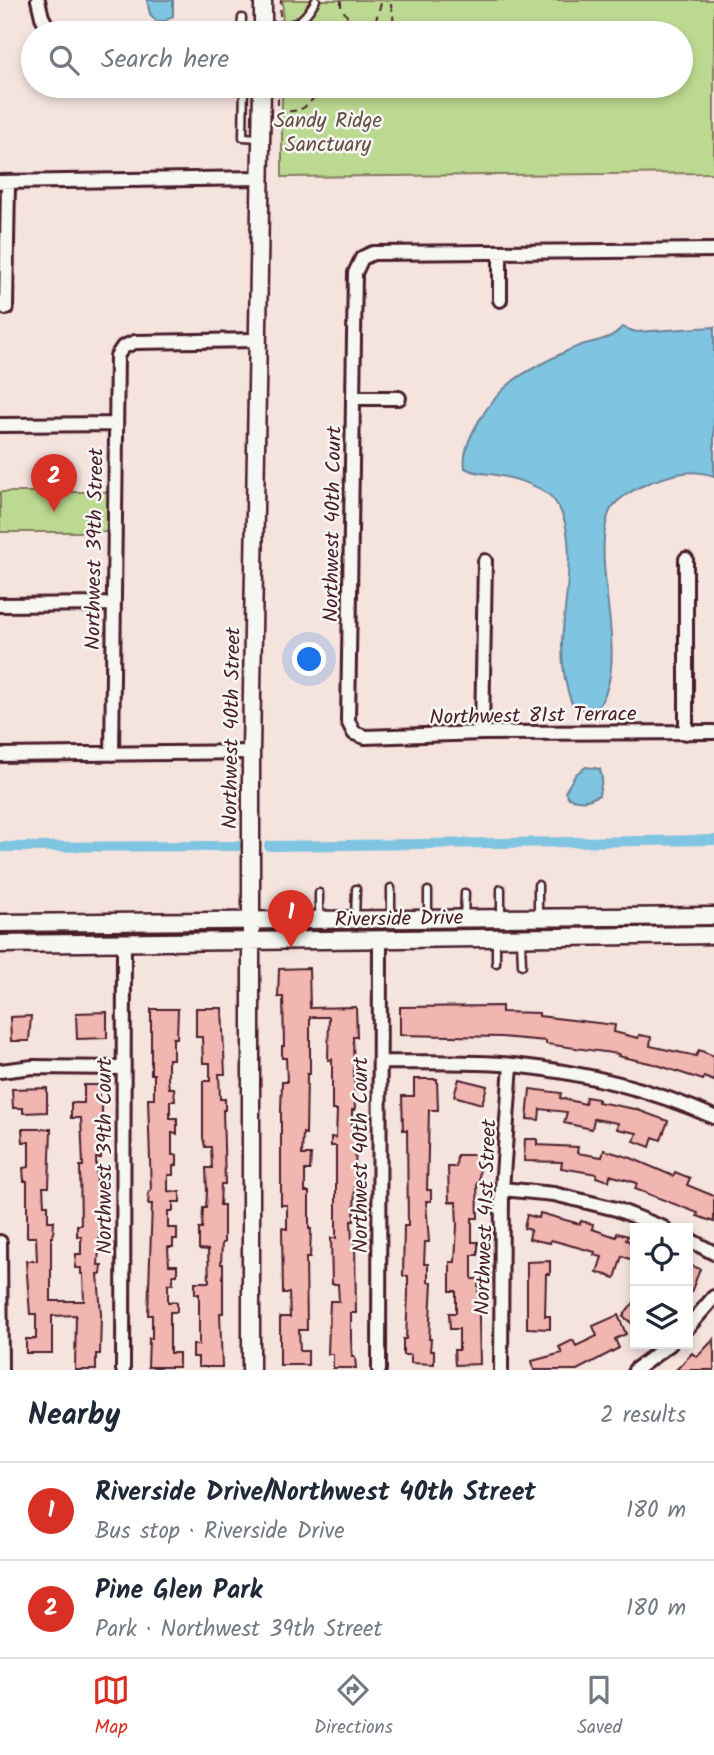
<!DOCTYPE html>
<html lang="en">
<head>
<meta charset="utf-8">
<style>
  :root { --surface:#fff; --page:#f2f2f3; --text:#1f2937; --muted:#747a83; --line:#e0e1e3; --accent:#d93025 }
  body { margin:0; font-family:Kalam,sans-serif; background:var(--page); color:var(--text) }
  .controls { position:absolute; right:21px; bottom:21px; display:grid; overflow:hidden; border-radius:0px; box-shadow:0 4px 10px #0003 }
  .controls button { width:63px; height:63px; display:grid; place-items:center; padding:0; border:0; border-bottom:2px solid var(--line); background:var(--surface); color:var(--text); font:35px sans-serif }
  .you { position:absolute; left:310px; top:660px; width:24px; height:24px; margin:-18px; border:5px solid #fff; border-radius:50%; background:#1a73e8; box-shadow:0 0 0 10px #1a73e833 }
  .badge { display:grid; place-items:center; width:46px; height:46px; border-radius:50%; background:var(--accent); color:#fff; font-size:23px; font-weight:700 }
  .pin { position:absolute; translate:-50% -58px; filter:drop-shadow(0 2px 4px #0008) }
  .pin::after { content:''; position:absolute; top:37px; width:24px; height:21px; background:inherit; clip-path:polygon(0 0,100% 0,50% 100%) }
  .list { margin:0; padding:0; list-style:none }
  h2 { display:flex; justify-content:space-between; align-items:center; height:91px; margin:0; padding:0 28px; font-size:30px }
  h2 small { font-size:23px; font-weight:400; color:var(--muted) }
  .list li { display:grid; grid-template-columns:46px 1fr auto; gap:21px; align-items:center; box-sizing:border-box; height:98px; padding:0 28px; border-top:2px solid var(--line) }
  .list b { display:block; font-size:26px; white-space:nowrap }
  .list p { margin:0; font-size:23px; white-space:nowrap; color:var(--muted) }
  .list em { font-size:23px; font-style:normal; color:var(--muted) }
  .icon { flex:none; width:38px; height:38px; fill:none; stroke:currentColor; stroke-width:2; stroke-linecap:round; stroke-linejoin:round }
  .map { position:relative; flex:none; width:714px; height:1370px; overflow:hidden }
  .search { position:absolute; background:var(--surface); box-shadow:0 4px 10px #0003; left:21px; right:21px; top:21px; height:77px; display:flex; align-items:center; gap:18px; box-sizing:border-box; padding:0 24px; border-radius:38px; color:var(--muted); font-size:26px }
  .sheet { height:287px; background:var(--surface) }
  nav { display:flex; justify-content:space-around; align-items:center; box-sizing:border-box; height:98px; border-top:2px solid var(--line); background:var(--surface); font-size:19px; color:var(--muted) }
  nav a { display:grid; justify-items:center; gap:4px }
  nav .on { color:var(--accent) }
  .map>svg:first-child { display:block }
</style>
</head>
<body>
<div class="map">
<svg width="714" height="1370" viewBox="0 0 714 1370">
  <rect width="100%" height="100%" fill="#f5e3de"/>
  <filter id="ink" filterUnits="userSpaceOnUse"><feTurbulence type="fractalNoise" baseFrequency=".0143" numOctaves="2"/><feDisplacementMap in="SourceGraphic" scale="14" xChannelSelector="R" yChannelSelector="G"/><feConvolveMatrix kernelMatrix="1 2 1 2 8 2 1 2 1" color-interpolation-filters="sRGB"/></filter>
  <g filter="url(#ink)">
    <path fill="#bcd991" stroke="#837c5e" stroke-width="2" d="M283,0h431v173l-432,4v-91h399v-53h-399z
      M0,492h108v40h-108z"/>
    <path fill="#7fc4e0" stroke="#6a8298" stroke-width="2" d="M147,0h26v16l-8,5h-9l-6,-7z
      M622,327l14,5 78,-5v149c-24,-8 -40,-2 -63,6 -13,5 -37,17 -42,31 -20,55 24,146 -12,196h-15l-9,-3c-8,-19 -11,-41 -11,-63 1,-40 24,-128 -20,-153 -12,-7 -33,-13 -46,-15 -12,-2 -20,-1 -31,-7 -4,-28 26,-70 48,-87 11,-9 52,-30 66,-35 17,-6 31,-5 43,-19z
      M586,767l14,2 2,10 -3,16c-11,6 -18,7 -30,3l-4,-6 11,-18z"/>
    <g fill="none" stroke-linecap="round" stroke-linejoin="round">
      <path stroke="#7fc4e0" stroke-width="10" d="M269,846l445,-6
        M0,847l238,-1"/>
    </g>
    <path fill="#f2b6b1" stroke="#4a1f2b" stroke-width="2" d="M309,968l1,40 46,-1 1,30h-4l2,73h-3v22h4l-2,89h-3l1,20h3l1,72h-5v26l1,18h3l1,11h-23v-14h-5l2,-53h9l-1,-17h-6l-1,-46h5v-92h-5v-9l5,1 1,-28h-5v-51l-4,1 1,-43h-19v57h-3l-1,60 -3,-1 -1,22h9l-1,15h-5v22h4v37h2l-1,29h-4l1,72h-8l1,21h8v14h-28v-48h10l-1,-24h-6l-1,-65 5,1v-24h-6v-95l1,-28h5l-1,-24h-4v-12h2l-1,-49h-5l1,-28z
      M502,1006v6l37,1v3l76,9 -1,7 24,6 1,-3 12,2 -1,9 46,10 3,-6 15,6v25l-10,-4 -1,3 -49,-16 -36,-8 1,-2 -73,-10v-3l-45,-4 -101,-2v-28z
      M196,1008h26l3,66h-6l1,25h5v11h-2l2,74h-4l-1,21h4v38h-2l-1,21h2v49h-3l2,54h-24v-10h-5v-12h6v-51h-4v-12h14l-1,-32 -9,-1v-20h3l1,-21h3l1,-16 -1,-24h6l-1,-21h-6l-2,-9v-57h7v-18h-7l-1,-26h-6z
      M151,1009h27l-1,29h-4v21h-5v21l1,8h5l1,13h-5v17h7v16l-5,-1v22h5v10l-4,1v9h-5v16l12,1v10h-7v9h-5v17h9v11h-4v8h-5l1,18h8v10h-4v9h-5v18h9v10h-7v41h9v14h-31l1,-29h3v-23h-4l4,-111h-4l1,-13h2l-3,-92h6v-25h-3z
      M107,1012v26l-30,1 -1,-26z
      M31,1016l-2,25h-18l-1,-24z
      M414,1079h23l1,31h-9l-2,80h4v11h-5l3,41h-4l-1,22h4v18h4l-3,57h2l-1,12h4v13l-23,-1v-8h-8v-16h3l2,-47v-16h-5l1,-50h4l-1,-96h-4l-1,-34h12z
      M459,1079l28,7 -5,18 -28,-8z
      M84,1085h15v18h3v15h-2l1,40h-5l1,28h5v11l-4,68h4l-1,9h-3l3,40 -1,40h-4v16h-21l1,-55 -24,1v37h-26v-14h10v-25h-6l-4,-53h11l-1,-24h-9v-56h-3l-1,-13 6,-1v-25h-6l-1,-13h29l-2,58h-6l1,18h4v16h6l-1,16h-2v64h33l-1,-27h-2v-6h-6l1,-14h5v-18h-4v-11h4l-1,-59h3l-2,-48h-10v-15h13z
      M47,1088v24l-24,1v-5h-10l-1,-19z
      M530,1089l31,4 -1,5 25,6 1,-7 12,2v3l37,7 33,12 -7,19 -8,-3 -3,10 -16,-6 3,-8 -20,-4 1,-6 -24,-4 -2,10 -28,-6 3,-11 -27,-3 -1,11 -12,-1z
      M525,1139h12v6l41,2 -1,6 25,4 2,-7 27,8 42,18 2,-4 15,6 -3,7 27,11v26l-17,-6 1,-3 -63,-24 2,-6 -27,-8 -1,6 -13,-4 1,-3 -36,-6 1,-6 -38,-1z
      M457,1155h23l-1,28h-2l1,35h-6v24h6v13h-6v24h6l2,85 -25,1 -1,-15h5v-21h-9l-1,-16h7v-22h-6v-29h5l2,-36 -1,-24h-7l-1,-35h8z
      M540,1213l40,11 1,-3 12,3 -1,5 24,8 1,-4 11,3 -2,4 9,4v17l-13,-5 -7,22 -18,-6 5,-15 -8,-2 1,-3 -44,-12 -1,3 -21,-4 2,-9 -7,-2 3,-13 12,3z
      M550,1261v13h-4l-1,42h5v13l-23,-1v-66z
      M688,1264l12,5 -12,31z
      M635,1301v25l-12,-10z
      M618,1315l8,19 -11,5 4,9 -42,22h-43l-2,-9 30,-8 -3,-6 14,-7 3,6 21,-10 -4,-10z
      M714,1339v31h-38l16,-17 5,4z"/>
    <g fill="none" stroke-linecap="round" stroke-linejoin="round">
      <defs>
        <path id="service" d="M265,26c29,0 36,0 51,-26
          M241,33l1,-15
          M244,86l-1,51 16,1
          M538,885v30
          M501,889v28
          M428,917v-26
          M391,918v-30
          M319,919v-26
          M355,919l1,-30
          M464,919l1,-26
          M284,920v-23
          M496,940v23
          M521,940l1,25"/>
        <path id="minor" d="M38,0l4,17 9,16
          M0,182l260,-4
          M714,250l-341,3 -11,5 -7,15 -7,448 6,12 11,4 117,-4 232,-1
          M500,253v47
          M6,308l2,-126
          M353,398h46
          M0,425l115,-1
          M686,559v174
          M0,605l112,-1
          M482,733l3,-172
          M112,754l5,-398 6,-9 12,-5 122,-2
          M0,755l251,-3
          M380,1062c44,1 89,-1 133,3 69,7 138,24 201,52
          M0,1071l33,-4 90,1
          M502,1189l52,5 62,15 48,19
          M688,1239l26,14
          M0,1242l1,128
          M688,1327l26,-30
          M123,1370l1,-427
          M379,1370l1,-430
          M501,1370l1,-181 9,-124
          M635,1370l35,-26"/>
        <path id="tertiary" d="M263,33v-33
          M0,923l714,-7
          M0,944l714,-9
          M251,1370v-618l11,-666"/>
      </defs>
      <use href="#service" stroke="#4a1f2b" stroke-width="11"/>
      <use href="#minor" stroke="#4a1f2b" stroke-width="18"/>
      <use href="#tertiary" stroke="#4a1f2b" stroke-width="21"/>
      <path stroke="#4a1f2b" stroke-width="2" stroke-dasharray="7 5" stroke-linecap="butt" d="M341,0v7l17,26
        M280,16l1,-16
        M372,33l10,-33
        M387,33c9,-10 7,-21 2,-33
        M278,86v25c27,2 29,-4 44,-25"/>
      <use href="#service" stroke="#f6f6f2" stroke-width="6"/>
      <use href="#minor" stroke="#f6f6f2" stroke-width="12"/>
      <use href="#tertiary" stroke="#f6f6f2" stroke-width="16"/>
    </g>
  </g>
  <g text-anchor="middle" stroke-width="5" stroke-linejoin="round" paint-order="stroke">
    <g font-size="21" fill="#664e44" stroke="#f6f6f2">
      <text x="328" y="127">Sandy Ridge<tspan x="328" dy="24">Sanctuary</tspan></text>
    </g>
    <g font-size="21" fill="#4a1f2b" stroke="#f6f6f2">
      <text transform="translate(332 524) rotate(-89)" y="7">Northwest 40th Court</text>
      <text transform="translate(94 549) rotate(-89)" y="7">Northwest 39th Street</text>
      <text transform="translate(533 715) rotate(-1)" y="7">Northwest 81st Terrace</text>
      <text transform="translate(231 728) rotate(-89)" y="7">Northwest 40th Street</text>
      <text transform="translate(399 918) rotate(-1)" y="7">Riverside Drive</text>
      <text transform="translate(360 1155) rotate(-90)" y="7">Northwest 40th Court</text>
      <text transform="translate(104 1156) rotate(-90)" y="7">Northwest 39th Court</text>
      <text transform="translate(485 1217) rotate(-88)" y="7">Northwest 41st Street</text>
    </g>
  </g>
</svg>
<div class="controls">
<button><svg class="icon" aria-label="locate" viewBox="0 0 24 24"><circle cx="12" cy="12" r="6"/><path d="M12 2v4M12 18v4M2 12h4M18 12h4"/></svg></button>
<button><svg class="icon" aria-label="layers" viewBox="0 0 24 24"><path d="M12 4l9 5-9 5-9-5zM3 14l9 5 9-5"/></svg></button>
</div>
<div class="you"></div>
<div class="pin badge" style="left:291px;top:948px">1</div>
<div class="pin badge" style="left:54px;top:512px">2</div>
<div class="search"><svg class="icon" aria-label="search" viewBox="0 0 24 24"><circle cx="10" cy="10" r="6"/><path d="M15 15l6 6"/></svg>Search here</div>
</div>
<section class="sheet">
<h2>Nearby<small>2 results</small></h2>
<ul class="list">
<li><span class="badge">1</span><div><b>Riverside Drive/Northwest 40th Street</b><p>Bus stop · Riverside Drive</p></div><em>180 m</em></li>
<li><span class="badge">2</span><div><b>Pine Glen Park</b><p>Park · Northwest 39th Street</p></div><em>180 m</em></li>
</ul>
</section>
<nav>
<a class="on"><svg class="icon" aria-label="map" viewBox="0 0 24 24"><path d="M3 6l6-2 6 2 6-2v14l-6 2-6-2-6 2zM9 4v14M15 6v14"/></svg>Map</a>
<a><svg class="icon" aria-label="directions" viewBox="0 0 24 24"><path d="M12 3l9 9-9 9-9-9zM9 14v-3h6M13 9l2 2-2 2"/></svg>Directions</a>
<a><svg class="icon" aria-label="saved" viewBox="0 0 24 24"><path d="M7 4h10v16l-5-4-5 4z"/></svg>Saved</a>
</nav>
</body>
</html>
